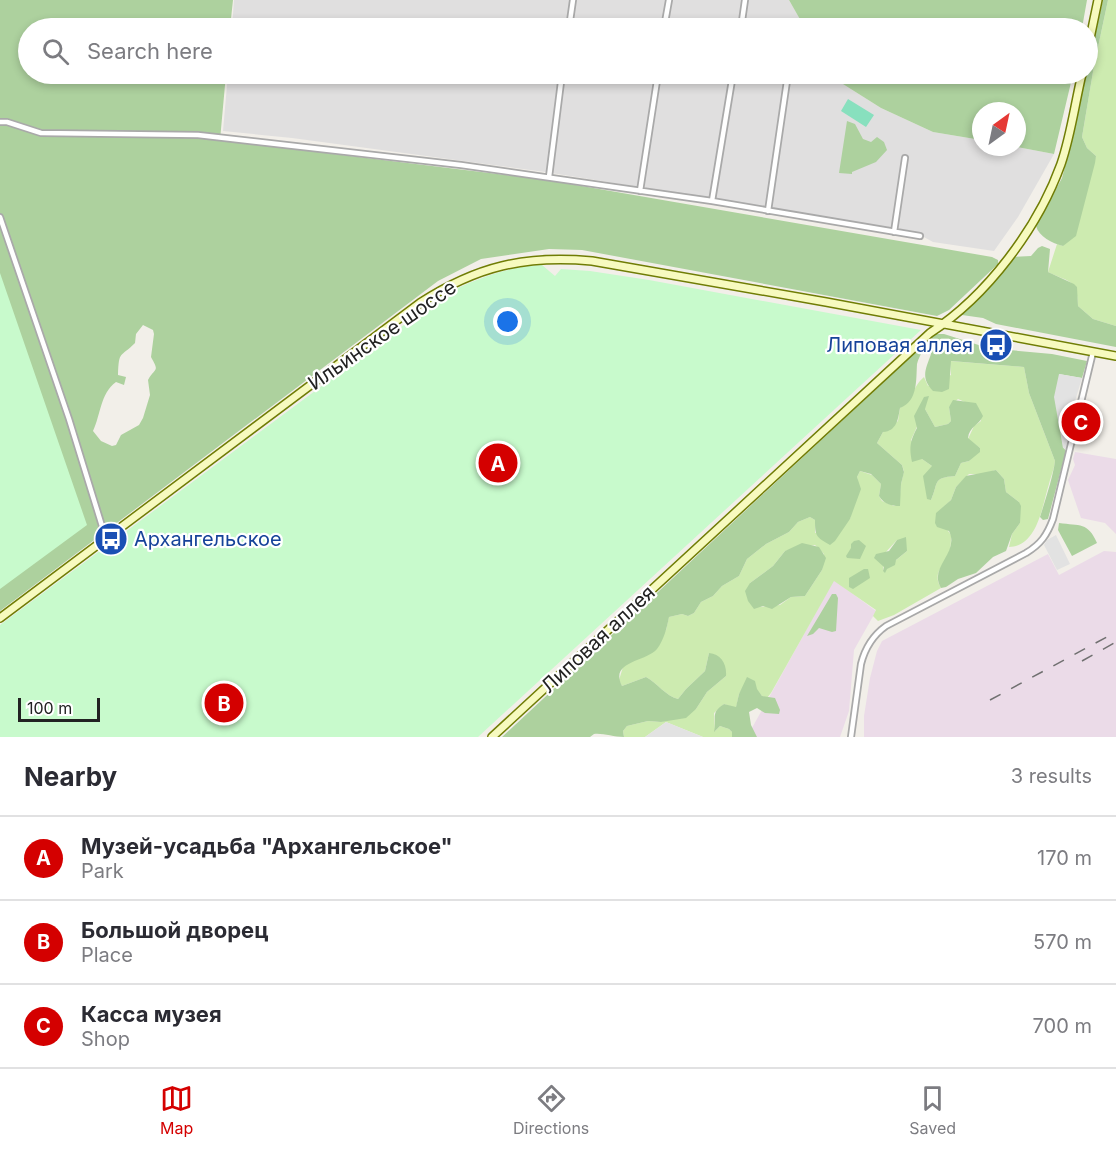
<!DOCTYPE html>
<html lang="en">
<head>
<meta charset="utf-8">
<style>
  :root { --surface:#fff; --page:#f2f2f3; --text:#2b2b33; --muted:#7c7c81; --line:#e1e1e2; --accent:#d40000 }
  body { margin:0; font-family:Inter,sans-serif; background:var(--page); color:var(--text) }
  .compass { position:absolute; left:972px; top:102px; width:54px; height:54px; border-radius:50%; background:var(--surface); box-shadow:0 3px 9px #0003; rotate:33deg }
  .scale { position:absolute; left:18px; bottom:15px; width:82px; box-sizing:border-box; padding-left:6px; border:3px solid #222; border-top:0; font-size:16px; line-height:21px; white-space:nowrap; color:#222; -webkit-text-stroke:4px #fff; paint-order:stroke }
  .you { position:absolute; left:508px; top:322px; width:21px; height:21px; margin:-15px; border:4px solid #fff; border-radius:50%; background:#1a73e8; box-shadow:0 0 0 9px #1a73e833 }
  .badge { display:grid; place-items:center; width:39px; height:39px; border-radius:50%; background:var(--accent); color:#fff; font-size:20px; font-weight:700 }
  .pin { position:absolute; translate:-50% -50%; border:3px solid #fff; box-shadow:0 2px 6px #0006 }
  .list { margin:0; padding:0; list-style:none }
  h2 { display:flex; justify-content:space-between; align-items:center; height:78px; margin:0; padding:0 24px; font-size:26px }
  h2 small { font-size:20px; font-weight:400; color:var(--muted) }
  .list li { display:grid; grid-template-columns:39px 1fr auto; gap:18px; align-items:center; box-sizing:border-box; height:84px; padding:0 24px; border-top:2px solid var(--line) }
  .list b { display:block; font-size:22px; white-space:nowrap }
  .list p { margin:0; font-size:20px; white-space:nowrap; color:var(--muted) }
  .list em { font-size:20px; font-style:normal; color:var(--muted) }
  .icon { flex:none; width:33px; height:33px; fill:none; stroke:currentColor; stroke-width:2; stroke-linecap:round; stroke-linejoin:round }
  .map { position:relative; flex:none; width:1116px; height:737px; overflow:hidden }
  .search { position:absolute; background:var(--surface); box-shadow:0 3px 9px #0003; left:18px; right:18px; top:18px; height:66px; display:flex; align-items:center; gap:15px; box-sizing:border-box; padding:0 21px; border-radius:33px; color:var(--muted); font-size:22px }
  .sheet { height:330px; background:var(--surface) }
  nav { display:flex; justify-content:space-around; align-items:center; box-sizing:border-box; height:84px; border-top:2px solid var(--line); background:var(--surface); font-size:16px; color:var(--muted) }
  nav a { display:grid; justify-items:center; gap:3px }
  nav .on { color:var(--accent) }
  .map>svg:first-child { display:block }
</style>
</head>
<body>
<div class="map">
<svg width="1116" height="737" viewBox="0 0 1116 737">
  <rect width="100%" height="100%" fill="#f2efe9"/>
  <path fill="#e0dfdf" d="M234,0h555l16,27 -573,1z
    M228,74h599l54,34 52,24 48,8v7h36l37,7 -36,63 -24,34 -61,-9 -20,-11 -368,-59 -253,-34 -69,-7z"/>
  <path fill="#ebdbe8" d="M1075,452l41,7v75l-11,-11 -24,-5 -13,-38 7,-15 -2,-6z
    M1104,551l12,1v185h-252v-21l6,-38 7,-27 5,-10 166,-87 11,21z
    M834,580l42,31 -22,39 -5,61 -9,26h-93z"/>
  <path fill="#cdebb0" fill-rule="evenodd" d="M1108,0h8v326l-23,-7 -15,-13c-1,-27 -7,-23 -30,-34l9,-28 6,2 33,-90 -9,-8 -5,-11 12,-71z
    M950,361l74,6 5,26 26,68c-1,9 -4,15 -6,23 -7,22 -11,62 -40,63l3,-13 8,-11 -1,-21 -13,-10 -2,-13 -8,-9 -14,4h-13l-13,13 -5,13 -15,14 15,21c0,7 0,15 -3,21 -5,11 -16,17 -7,32l-47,27 -16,6 -5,-5 3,-6 -42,-29 -63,112 -4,5 -5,-2 -5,-6 -13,-4 -5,8 -3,14 -12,-4 -10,9 1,18 5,-5 9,3 3,3v5h-29l-37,-15 -21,15h-21l-1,-6 4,-5 21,-5 13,1 35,-13 11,-17 19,-16 -17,-23 -4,18 -19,18 -8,10c-12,-3 -21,-16 -32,-22l-24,9 -3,-6 4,-13 43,-37 3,-13 13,-3 6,2 6,-3 7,-11 12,-6 9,-10 17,-10 8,-17 19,-15 23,-12 9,-10 12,-5 5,3v13l35,-14 8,-36 -1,-6 3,-6 12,4 9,9 -2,12 3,5 12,5 5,-2 2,-20 3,-13 -2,-6 -25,-22 6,-11 15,-11 2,-13c14,-9 12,-21 24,-31l4,9 23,-11zM958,399l9,4 9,1 5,17 -7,5 -6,13 12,9 -11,13 -8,2 -6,13c-23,2 -16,6 -24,24l1,-34 -10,-7 -11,-19 14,-31 10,18 13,-3 3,-3 -2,-14zM897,540l10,11 -24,20 2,-18zM815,545l9,9 -2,16 -17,26 -14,1 -11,8 -22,2 -8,-24 23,-17 12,-15z"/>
  <path fill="#add19e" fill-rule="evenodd" d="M0,0h233l-3,28h-202v46h198l-6,66 327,40 445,77 6,3v4l-49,46 -12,6 -355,-66 -33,-1 -68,10 -43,22 -438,330zM143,325l10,5 1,4 -3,23c9,16 4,10 -3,23l2,15 -7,23 -4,7 -18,10 -5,10 -4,1 -11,-5 -8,-10c8,-17 7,-37 23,-49l8,3 2,-8 -8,-2c1,-25 2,-17 17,-32l1,-9z
    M789,0h298l-5,28h-277z
    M1103,0h5l-14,66 -12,71 5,11 9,8 -1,7 -19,73 -13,10c-11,-3 -24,-9 -27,-20l26,-48 5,-19z
    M827,74h246l-19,80 -37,-7v-36h-36v29l-48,-8 -52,-24z
    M847,121l8,3 8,15 8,3 6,-5 7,5 3,8 -11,12 -24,10v2l-13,-1z
    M1042,246l8,3 -2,23 26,12 3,3 1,19 15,13 23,7v21l-120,-23 -13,-6 -21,-3 2,-5 49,-53 18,-1 7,-8z
    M933,334h11l44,14 64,6 35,7 -5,17 -23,-4 4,73 3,4 -18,68 -5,1 -3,-3c5,-16 13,-40 15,-56l-26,-68 -5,-26 -73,-6 -2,28 -7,3 -9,-1c-13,-14 -7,-22 -2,-37 1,-6 0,-14 2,-20z
    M923,350c-2,4 -5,9 -6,14 -1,16 1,37 -17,44 -2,11 -3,23 -17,24l-6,11 25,22 2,7 -3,12 -1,22c-9,0 -16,-2 -21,-10l2,-12 -10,-10 -11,-3 -3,6 4,12 -11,30 -15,22 -5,4c-14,-8 -15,-9 -15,-25l-5,-3 -12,5 -9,10 -23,12 -19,15 -8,17 -17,10 -9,10 -12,6 -7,11 -6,3 -6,-2 -13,3c-2,10 -5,23 -12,32 -11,13 -48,12 -35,37l24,-9c11,6 20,19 32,22l8,-10 19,-18 4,-18c12,1 18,11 17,23l-19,16 -11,17 -10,9 -25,4 -13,-1 -21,5 -4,5 1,6c-11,0 -21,-4 -30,-3l-4,3h-88l414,-385z
    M929,396l-4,13 10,18 13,-3 3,-3 -2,-14 4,-7 23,3 7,13c-4,9 -14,11 -15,22l12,10v4l-11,9 -8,2 -6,13c-23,2 -16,6 -24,24l-4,-1 -4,-23 9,-10 -10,-7 -10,3c-3,-14 -2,-21 5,-34l-3,-12 10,-19z
    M996,470l8,9 2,13 13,10 2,4 -1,17 -8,11 -6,17 -13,6 -17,16 -18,6 -12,8 -5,1c-13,-21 19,-35 8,-57l-12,-4 -2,-4 1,-10 15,-13 5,-13 10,-11z
    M1059,523c21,3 29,-1 38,20l-25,13 -14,-26z
    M906,537l1,14 -11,9 -1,5 -8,4 -2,4 -2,-2 1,-4 -10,-9 2,-4 13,-3 8,-11z
    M859,540l7,6 -6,13 -13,-1 -1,-2 5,-8v-4l3,-3z
    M802,543l17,4 7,11 -4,12 -17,26 -14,1 -19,12 -9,-3 -9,3 -6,-8 -3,-10 5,-8 23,-17 12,-15z
    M864,569h4l2,9 -17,11 -4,-2v-9z
    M832,594h4l2,4 -2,33 -4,1 -13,-4 -6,6 -6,2z
    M747,677l8,4 2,8 5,7 13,2 5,12 -1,4 -14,-1 -8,-5 -8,4 2,13 6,12h-25v-5l-3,-3 -9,-3 -6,6c3,-15 -4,-19 10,-28l12,3 3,-13z"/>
  <path fill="#c8facc" d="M542,265l13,11 6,-7 29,2 59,9 272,50 -443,407h-478v-112l447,-332c29,-14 62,-27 95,-28z
    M0,273l87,252 -87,64z"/>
  <path fill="#88e0be" d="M848,99l26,16 -8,12 -25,-16z"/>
  <path fill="#e2e2e2" d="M1059,374l23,4 -10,33 -6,38 -3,-1 -9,-51z
    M1056,535l14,29 -13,6 -13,-25 3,-5z
    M666,722l37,15h-58z"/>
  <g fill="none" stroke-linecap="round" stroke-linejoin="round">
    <defs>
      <path id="street" d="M569,28l4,-28
        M664,28l5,-28
        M741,28l4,-28
        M0,122h7l34,11 157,2 263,30 251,36 208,35
        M549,177l13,-103
        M640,191l18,-117
        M712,201l21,-127
        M768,211l20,-137
        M0,217l69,202 37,120
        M894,232l11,-74
        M851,737l10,-73c4,-16 11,-28 25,-38l140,-73c15,-9 21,-18 27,-34l40,-167"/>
      <path id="secondary" d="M1088,48l10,-48
        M0,618l420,-315c57,-37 105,-48 172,-42l234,41 290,54
        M492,737l438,-404c57,-37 108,-105 131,-169 10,-29 14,-61 21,-90"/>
    </defs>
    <use href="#street" stroke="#a9a9a9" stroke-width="8"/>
    <use href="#secondary" stroke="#707d05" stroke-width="10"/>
    <use href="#street" stroke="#fff" stroke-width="4.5"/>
    <use href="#secondary" stroke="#f7fabf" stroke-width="7"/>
    <path stroke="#707070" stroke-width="1.5" stroke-dasharray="12 12" stroke-linecap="butt" d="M1082,661l34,-19
      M990,700l126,-68"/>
  </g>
  <defs>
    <symbol id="bus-disc" viewBox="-11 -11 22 22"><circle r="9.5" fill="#1a4fb4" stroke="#fff"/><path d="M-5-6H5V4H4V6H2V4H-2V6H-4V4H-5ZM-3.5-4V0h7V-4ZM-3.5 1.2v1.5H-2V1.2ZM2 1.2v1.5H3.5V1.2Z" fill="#fff"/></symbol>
  </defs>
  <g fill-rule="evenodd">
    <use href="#bus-disc" x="977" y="326" width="38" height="38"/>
    <use href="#bus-disc" x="92" y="520" width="38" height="38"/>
  </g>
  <g text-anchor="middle" stroke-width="4.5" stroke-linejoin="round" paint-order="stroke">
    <g font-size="20" fill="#222" stroke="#fff">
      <text transform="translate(382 335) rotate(-35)" y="7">Ильинское шоссе</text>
      <text transform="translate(598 639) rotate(-43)" y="7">Липовая аллея</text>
    </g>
    <g font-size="20" fill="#164399" stroke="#fff" text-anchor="end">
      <text x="973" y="352">Липовая аллея</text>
      <text x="134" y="546" text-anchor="start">Архангельское</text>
    </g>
  </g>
</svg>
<svg class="compass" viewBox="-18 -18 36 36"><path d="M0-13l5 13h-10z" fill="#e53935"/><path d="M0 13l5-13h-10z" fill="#7c7c81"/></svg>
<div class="scale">100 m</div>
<div class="you"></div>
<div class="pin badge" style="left:498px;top:463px">A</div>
<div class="pin badge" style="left:224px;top:703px">B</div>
<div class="pin badge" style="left:1081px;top:422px">C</div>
<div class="search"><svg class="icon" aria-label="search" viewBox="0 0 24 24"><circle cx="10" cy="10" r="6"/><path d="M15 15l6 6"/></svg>Search here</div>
</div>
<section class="sheet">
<h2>Nearby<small>3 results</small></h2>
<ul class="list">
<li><span class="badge">A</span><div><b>Музей-усадьба &quot;Архангельское&quot;</b><p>Park</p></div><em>170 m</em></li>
<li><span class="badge">B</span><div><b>Большой дворец</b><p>Place</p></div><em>570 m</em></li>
<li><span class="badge">C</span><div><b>Касса музея</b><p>Shop</p></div><em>700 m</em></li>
</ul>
</section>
<nav>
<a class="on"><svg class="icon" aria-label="map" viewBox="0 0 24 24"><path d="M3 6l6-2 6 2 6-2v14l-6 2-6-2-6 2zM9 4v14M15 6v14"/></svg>Map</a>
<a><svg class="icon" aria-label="directions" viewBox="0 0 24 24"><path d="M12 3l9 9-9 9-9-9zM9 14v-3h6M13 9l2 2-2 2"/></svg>Directions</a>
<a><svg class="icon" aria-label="saved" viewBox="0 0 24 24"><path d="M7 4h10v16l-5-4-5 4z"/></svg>Saved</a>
</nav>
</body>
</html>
